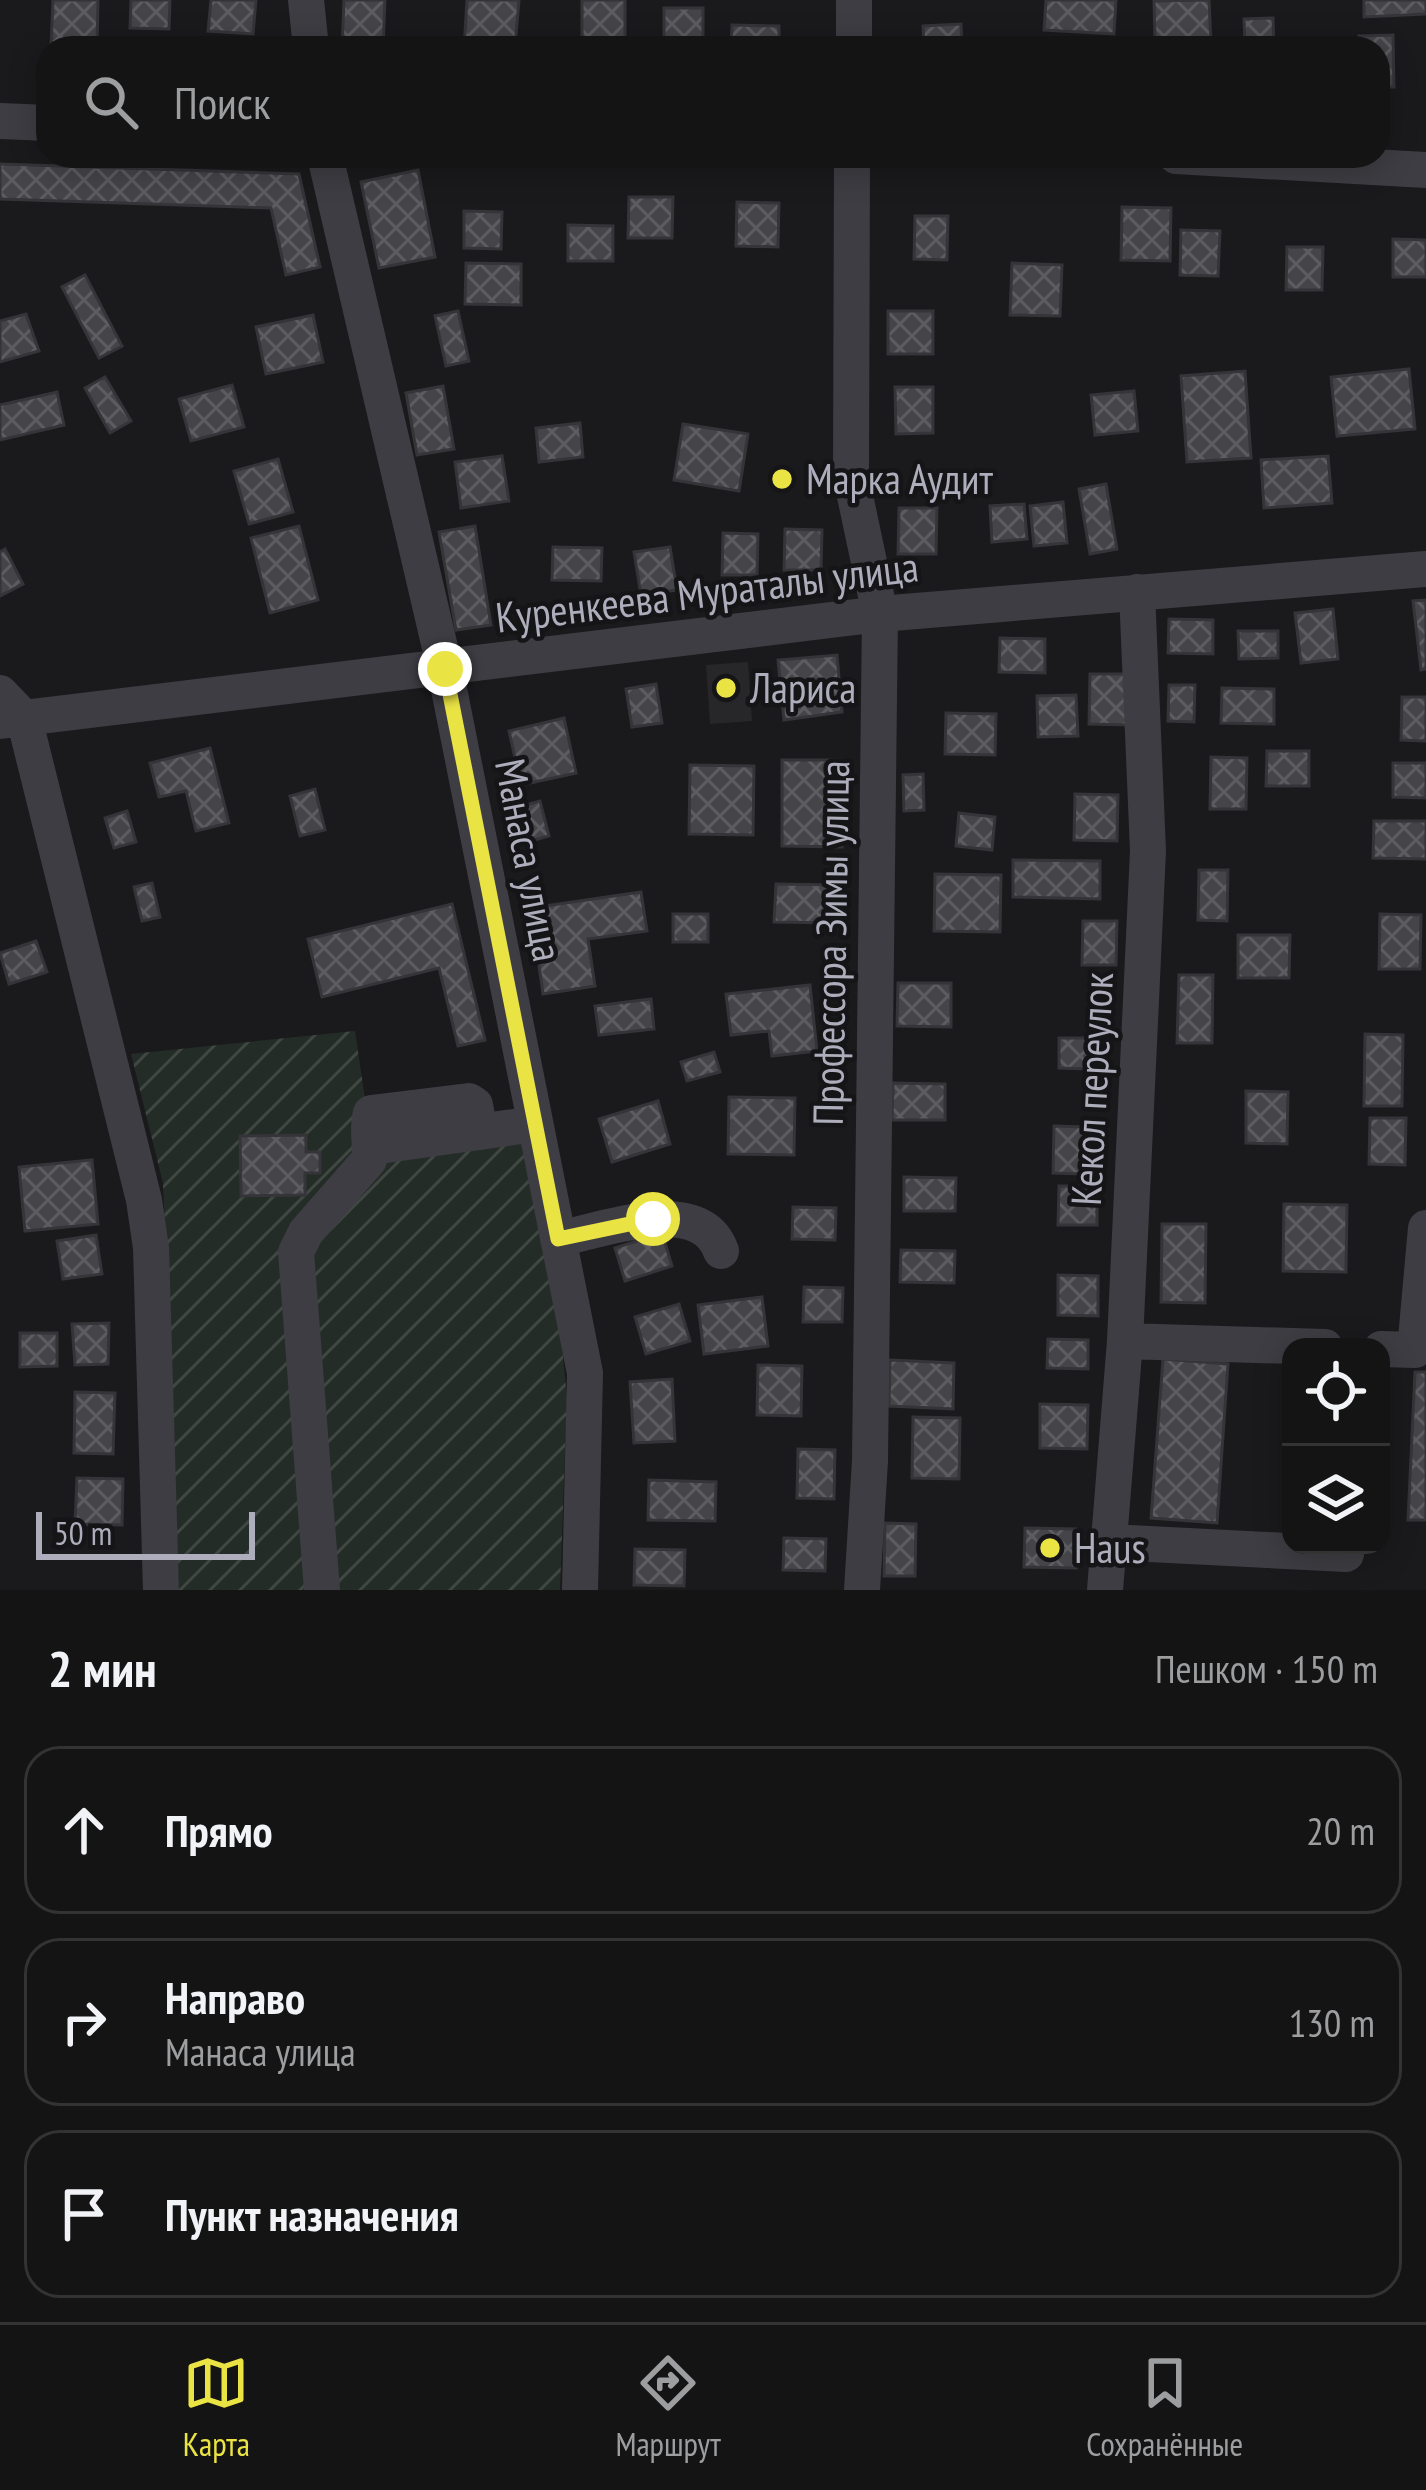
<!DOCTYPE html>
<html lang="ru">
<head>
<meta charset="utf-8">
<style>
  :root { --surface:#141415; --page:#1d1d1e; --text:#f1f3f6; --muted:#9d9ea0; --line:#333334; --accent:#eae344 }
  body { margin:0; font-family:"PT Sans Narrow",sans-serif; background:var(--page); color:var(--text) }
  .controls { position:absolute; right:36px; bottom:36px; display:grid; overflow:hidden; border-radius:24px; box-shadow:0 6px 30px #0003 }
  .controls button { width:108px; height:108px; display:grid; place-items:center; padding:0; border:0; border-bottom:3px solid var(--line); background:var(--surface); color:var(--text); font:60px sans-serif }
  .scale { position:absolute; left:36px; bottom:30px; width:219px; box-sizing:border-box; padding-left:12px; border:6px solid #adadbb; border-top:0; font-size:33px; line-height:42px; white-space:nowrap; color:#adadbb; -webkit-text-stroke:9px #151517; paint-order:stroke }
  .stop { position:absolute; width:36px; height:36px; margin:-27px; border:9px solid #eae344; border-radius:50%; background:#fff }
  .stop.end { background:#eae344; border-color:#fff; box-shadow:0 3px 12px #0008 }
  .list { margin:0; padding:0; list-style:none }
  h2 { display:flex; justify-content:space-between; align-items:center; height:156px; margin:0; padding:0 48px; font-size:51px }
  h2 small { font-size:39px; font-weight:400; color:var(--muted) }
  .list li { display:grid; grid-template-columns:78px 1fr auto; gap:36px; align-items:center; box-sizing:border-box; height:168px; margin:0 24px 24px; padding:0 24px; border:3px solid var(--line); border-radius:36px }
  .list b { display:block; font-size:45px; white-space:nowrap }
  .list p { margin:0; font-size:39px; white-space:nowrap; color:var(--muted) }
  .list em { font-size:39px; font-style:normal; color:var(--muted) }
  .icon { flex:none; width:66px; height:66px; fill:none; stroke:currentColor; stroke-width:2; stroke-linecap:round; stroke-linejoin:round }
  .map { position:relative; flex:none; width:1426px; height:1590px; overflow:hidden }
  .search { position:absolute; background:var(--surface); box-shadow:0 6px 30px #0003; left:36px; right:36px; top:36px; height:132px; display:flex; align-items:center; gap:30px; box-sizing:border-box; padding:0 42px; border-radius:36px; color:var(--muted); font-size:45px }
  .sheet { height:732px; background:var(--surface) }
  nav { display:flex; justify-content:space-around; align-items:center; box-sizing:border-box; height:168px; border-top:3px solid var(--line); background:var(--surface); font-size:33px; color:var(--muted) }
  nav a { display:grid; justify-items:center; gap:6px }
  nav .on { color:var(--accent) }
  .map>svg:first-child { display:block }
</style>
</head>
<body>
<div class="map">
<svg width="1426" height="1590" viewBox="0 0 1426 1590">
  <defs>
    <pattern id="garden-furrows" width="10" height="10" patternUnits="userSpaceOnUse" patternTransform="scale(3)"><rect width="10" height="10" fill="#242c27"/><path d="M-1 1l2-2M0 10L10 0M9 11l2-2" fill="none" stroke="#414844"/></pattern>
    <pattern id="building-cross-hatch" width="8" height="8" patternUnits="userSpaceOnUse" patternTransform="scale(3)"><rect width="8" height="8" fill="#454449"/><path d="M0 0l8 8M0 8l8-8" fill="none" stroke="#5d5c61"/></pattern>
  </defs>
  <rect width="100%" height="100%" fill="#1a1a1c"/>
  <path fill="#272629" d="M748,662l4,59 -42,3 -4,-59z"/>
  <path fill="url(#garden-furrows)" d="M355,1031l17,116 149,-13 41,212 5,52 -7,192h-381l-16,-407 -32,-129z"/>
  <path fill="url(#building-cross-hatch)" stroke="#353438" stroke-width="3" d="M53,0h45l-1,48h-46z
    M131,0h39l-1,29 -39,-1z
    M211,0h45l-3,34 -45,-3z
    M344,0h41l-2,48h-41z
    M467,0h52l-4,48h-51z
    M582,0h43v48h-43z
    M1046,0h70l-2,34 -70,-4z
    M1209,0l2,43 -56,2 -1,-44z
    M1364,0h62v14l-62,3z
    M664,8h39v40h-39z
    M1273,18l1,30h-29l-1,-29z
    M961,24l1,24h-38l-1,-22z
    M732,25l47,1v22h-48z
    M1393,35l1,52h-16v-39h-18l-1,-12z
    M0,164l299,10 21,93 -34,8 -15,-67 -271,-9z
    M418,170l17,87 -56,11 -18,-86z
    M629,197h44l-1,41h-44z
    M737,202l42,1 -1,44 -42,-1z
    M1122,207l49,1 -1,53 -49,-1z
    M464,211l38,1 -1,37 -37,-1z
    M915,216h33l-1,44 -33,-1z
    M568,225l45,1v35h-45z
    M1181,230l39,1 -2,45 -38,-1z
    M1393,239l33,1v37h-33z
    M1287,247h36l-1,43h-36z
    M466,263l55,1v41l-56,-1z
    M1012,263l50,2 -2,51 -50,-1z
    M85,275l37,71 -23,12 -37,-71z
    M458,311l11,50 -23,5 -11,-50z
    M888,311h45v43h-45z
    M26,314l13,37 -39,11v-41z
    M313,315l10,47 -57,12 -10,-47z
    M1409,369l6,60 -78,7 -6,-59z
    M1245,371l6,87 -64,4 -6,-86z
    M105,377l26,44 -21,12 -25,-45z
    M232,385l12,42 -53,14 -12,-42z
    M443,386l11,63 -37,6 -11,-62z
    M895,387h38v46l-37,1z
    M1134,391l4,40 -43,4 -4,-40z
    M57,392l7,33 -64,15v-35z
    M580,423l3,34 -44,5 -3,-34z
    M683,424l65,10 -9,57 -65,-11z
    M502,456l7,45 -48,7 -6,-46z
    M1328,456l4,47 -68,5 -3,-48z
    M278,459l15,53 -44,12 -15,-53z
    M1106,484l11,65 -27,5 -11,-65z
    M1063,502l4,41 -33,3 -4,-40z
    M1024,504l3,35 -35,3 -2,-36z
    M899,508h38l-1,46h-38z
    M299,526l19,74 -48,13 -19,-75z
    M475,526l16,99 -35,5 -17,-98z
    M785,529l37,1 -1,40h-37z
    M723,533l35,1 -1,41h-35z
    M553,547l49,1 -1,33 -49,-1z
    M670,547l7,43 -36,5 -7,-43z
    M5,549l18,35 -23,12v-44z
    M1426,600v69l-5,1 -8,-69z
    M1333,609l5,50 -37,4 -6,-50z
    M1169,619l44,1v34l-45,-1z
    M1238,631h40v27l-39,1z
    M1000,638l45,1v34l-46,-1z
    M837,655l5,57 -58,8 -6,-60z
    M1090,674h40l-1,51 -40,-1z
    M656,684l6,39 -30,4 -6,-38z
    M1169,685h26l-1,37 -26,-1z
    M1222,688l52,1v35l-53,-1z
    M1076,695l2,41 -40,1 -1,-41z
    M1402,697h24v44l-25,-1z
    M946,713l50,1 -1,41 -50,-1z
    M564,718l12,55 -55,12 -12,-54z
    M210,748l19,75 -33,8 -10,-40 -27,6 -9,-34z
    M1267,751h42v35h-43z
    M1211,757l36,1 -1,51h-36z
    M782,760h59l1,87 -60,-1z
    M1393,763h33v35l-33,-1z
    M690,765l64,1 -1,69 -64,-1z
    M923,774l1,36 -20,1 -1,-36z
    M315,789l10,41 -25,6 -10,-40z
    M1075,794l43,1 -1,46 -43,-1z
    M540,801l9,35 -36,10 -9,-35z
    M127,811l9,31 -22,6 -9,-30z
    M959,813l36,4 -3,33 -36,-4z
    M1374,821h52v38l-53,-1z
    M1013,860l87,1v38l-87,-2z
    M1199,870h29l-1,51 -29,-1z
    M935,874l66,1 -1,57 -66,-1z
    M152,883l8,34 -18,4 -8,-34z
    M776,884l61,1 -1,38 -62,-1z
    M641,892l6,39 -59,8 7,47 -52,8 -12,-86z
    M452,904l33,136 -27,6 -19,-78 -117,29 -14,-58z
    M673,914h35v28h-35z
    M1380,914l41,1 -1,54h-41z
    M1083,921h34l-1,44h-34z
    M1238,935h52l-1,43h-51z
    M36,941l11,31 -38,12 -9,-31z
    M1179,975h34l-1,68h-35z
    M898,983h53v44l-54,-1z
    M810,985l7,66 -45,5 -3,-25 -38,4 -5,-41z
    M651,999l3,30 -55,6 -4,-29z
    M1365,1034l38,1 -1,71h-38z
    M1059,1038h31l-1,31 -30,-1z
    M714,1052l6,20 -33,9 -6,-19z
    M893,1083l52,1v36h-53z
    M1246,1091l42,1 -1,52 -41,-1z
    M729,1097l66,1 -1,57 -66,-1z
    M658,1101l12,43 -58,18 -13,-43z
    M1370,1118h36l-1,47 -36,-1z
    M1054,1126l32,1 -1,47 -32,-1z
    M306,1135v17h14v21h-15v22l-64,1 -1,-60z
    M92,1160l6,64 -73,7 -6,-64z
    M904,1177l52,1 -1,33h-51z
    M1059,1186h38v39h-39z
    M1284,1204l63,1 -1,67 -63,-1z
    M793,1207l43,1 -1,32 -43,-1z
    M1162,1224h44l-1,79 -44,-1z
    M662,1233l10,33 -47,15 -10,-33z
    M96,1235l6,39 -39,5 -6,-38z
    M901,1250l54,1 -1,32 -54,-1z
    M1058,1275l40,1v40l-40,-1z
    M804,1287l39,1 -1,34h-39z
    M762,1297l6,49 -64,8 -6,-49z
    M679,1304l11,37 -44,13 -11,-37z
    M109,1323l-1,41 -33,1 -3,-41z
    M20,1333h37v33l-37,1z
    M1048,1339l40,1v29l-41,-1z
    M1163,1359l65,5 -11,159 -66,-5z
    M890,1360l64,3 -1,46 -64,-3z
    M758,1365l44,1 -1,50 -44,-1z
    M1415,1372h11v148h-18z
    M672,1379l3,62 -41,2 -4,-61z
    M75,1392l40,1 -2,61 -39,-1z
    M1040,1404l48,1 -1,44 -47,-1z
    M913,1417l47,1 -1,61 -47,-1z
    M798,1449l37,1 -1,49 -37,-1z
    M77,1478l46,1 -1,46 -47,-1z
    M649,1480l67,2 -1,39 -67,-1z
    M885,1523l31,1 -1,52h-31z
    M1025,1528l51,1v39l-52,-1z
    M784,1538l42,1 -1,32 -42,-1z
    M635,1549l50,1 -1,36 -50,-1z"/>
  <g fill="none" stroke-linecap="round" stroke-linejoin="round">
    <path stroke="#3e3d43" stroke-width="36" d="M306,0l5,48
      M854,48v-48
      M0,121l48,2
      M325,156l120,513 140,704 -5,217
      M852,156l-1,321 29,137 -10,847 -8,129
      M1176,156l250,14
      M0,693l24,25 120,482 7,48 10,342
      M0,721l880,-107 546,-45
      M372,1147l163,-23
      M558,1239c45,-9 142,-46 163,12
      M1125,1341l200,6
      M1381,1349l34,1 11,-122
      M1110,1542l236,12
      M322,1590l-26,-338 10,-20 63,-72c3,-16 -3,-31 2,-47l98,-12 6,4 5,27
      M1105,1590l20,-249 23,-490 -11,-259"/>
  </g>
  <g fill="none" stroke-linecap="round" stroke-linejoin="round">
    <path stroke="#eae344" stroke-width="15" d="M445,669l113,570 95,-20"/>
  </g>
  <g fill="#eae344" stroke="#151517" stroke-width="4.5">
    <circle cx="782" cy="479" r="12"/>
    <circle cx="726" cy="688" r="12"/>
    <circle cx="1050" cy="1548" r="12"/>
  </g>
  <g text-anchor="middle" stroke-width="9" stroke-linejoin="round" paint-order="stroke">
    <g font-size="42" fill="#adadbb" stroke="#151517" text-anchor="start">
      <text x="806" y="494">Марка Аудит</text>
      <text x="750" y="703">Лариса</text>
      <text x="1074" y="1563">Haus</text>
    </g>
    <g font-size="42" fill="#adadbb" stroke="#151517">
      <text transform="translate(707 592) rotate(-7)" y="15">Куренкеева Мураталы улица</text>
      <text transform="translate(529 860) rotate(79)" y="15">Манаса улица</text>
      <text transform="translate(831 943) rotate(-89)" y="15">Профессора Зимы улица</text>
      <text transform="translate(1092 1089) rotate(-87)" y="15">Кекол переулок</text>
    </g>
  </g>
</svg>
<div class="controls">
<button><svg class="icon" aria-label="locate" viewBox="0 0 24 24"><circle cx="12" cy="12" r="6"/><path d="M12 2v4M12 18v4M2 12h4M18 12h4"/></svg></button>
<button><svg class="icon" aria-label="layers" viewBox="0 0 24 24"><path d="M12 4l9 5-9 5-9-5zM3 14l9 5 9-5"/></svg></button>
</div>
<div class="scale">50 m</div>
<div class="stop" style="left:653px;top:1219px"></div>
<div class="stop end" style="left:445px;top:669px"></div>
<div class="search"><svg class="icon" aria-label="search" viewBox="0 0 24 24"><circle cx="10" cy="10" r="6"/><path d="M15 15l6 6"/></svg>Поиск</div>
</div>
<section class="sheet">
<h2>2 мин<small>Пешком · 150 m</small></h2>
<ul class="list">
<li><svg class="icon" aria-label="ahead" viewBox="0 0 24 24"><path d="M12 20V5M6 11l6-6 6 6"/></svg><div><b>Прямо</b></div><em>20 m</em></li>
<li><svg class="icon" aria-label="right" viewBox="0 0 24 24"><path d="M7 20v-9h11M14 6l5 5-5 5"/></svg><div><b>Направо</b><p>Манаса улица</p></div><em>130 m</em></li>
<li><svg class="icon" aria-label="arrive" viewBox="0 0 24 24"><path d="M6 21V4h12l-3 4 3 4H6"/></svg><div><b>Пункт назначения</b></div></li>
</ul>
</section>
<nav>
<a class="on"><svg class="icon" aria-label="map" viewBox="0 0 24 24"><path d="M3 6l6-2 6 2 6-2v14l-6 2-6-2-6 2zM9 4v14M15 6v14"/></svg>Карта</a>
<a><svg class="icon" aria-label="directions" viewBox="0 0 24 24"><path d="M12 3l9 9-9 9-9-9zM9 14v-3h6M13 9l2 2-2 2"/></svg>Маршрут</a>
<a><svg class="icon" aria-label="saved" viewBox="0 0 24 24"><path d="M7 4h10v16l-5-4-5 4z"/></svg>Сохранённые</a>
</nav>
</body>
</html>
